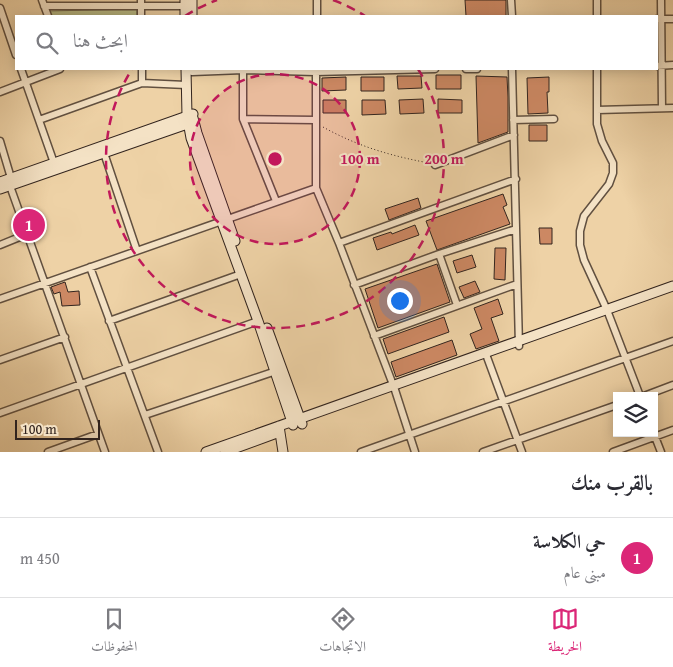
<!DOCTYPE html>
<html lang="ar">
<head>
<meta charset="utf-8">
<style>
  :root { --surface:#fff; --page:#f7f7f7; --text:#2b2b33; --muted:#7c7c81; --line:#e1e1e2; --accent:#db2777 }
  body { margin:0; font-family:"Gentium Book Plus",Amiri,serif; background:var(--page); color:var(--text); direction:rtl }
  .controls { position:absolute; right:15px; bottom:15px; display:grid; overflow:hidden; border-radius:0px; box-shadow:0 2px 12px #0003 }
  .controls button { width:45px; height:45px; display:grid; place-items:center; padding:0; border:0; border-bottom:1px solid var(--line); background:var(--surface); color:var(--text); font:25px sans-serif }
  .scale { position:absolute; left:15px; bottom:12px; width:85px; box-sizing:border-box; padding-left:5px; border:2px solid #32241e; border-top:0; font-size:14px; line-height:18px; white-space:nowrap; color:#32241e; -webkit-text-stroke:4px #f4e2c5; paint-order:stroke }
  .you { position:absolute; left:399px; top:300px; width:18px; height:18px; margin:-12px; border:4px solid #fff; border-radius:50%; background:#1a73e8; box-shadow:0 0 0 8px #1a73e833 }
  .badge { display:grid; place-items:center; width:32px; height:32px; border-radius:50%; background:var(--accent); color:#fff; font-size:16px; font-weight:700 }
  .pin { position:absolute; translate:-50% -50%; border:2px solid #fff; box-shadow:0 1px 5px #0006 }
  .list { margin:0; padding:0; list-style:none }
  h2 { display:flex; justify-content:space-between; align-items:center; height:65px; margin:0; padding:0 20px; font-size:21px }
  h2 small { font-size:16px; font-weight:400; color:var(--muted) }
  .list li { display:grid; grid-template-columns:32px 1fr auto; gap:15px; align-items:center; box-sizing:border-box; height:80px; padding:0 20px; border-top:1px solid var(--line) }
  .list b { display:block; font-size:19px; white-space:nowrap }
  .list p { margin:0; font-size:16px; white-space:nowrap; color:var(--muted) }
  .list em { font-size:16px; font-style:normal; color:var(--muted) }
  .icon { flex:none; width:28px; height:28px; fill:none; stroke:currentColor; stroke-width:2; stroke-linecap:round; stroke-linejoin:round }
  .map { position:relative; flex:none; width:673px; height:452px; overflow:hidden; direction:ltr }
  .search { position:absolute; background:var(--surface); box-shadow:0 2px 12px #0003; left:15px; right:15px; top:15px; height:55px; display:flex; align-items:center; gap:12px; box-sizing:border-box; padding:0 18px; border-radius:0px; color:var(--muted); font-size:19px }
  .sheet { height:145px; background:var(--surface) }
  nav { display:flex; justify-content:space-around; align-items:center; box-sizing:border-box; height:70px; border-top:1px solid var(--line); background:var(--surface); font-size:14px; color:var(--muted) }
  nav a { display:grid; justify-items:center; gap:2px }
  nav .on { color:var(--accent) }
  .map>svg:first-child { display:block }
</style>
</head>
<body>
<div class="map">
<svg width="673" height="452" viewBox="0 0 673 452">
  <rect width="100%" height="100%" fill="#eed2a6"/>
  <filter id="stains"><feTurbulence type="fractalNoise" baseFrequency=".004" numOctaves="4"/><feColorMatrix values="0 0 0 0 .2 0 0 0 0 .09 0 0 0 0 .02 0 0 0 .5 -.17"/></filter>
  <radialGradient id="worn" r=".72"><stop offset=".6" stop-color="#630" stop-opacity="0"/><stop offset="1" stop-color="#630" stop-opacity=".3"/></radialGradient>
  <path fill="#b9bc87" stroke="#767052" d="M137,9v7h-86l-2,-5z"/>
  <path fill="#cc8863" stroke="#32241e" d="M465,0h41v16h-40z
    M436,75h25v14h-25z
    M397,76h24l1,12 -24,1z
    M476,76l31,1 1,20v35l-30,11z
    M346,77v13l-24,1v-13z
    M361,77h23v14h-23z
    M549,77v15h-2l1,21 -20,1 -1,-36z
    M423,99l1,14 -24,1 -1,-14z
    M438,99l24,1v13h-24z
    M323,100h23v13h-23z
    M362,100h23l1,14 -24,1z
    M529,125h18v16h-18z
    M503,194l4,11 -4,2 7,17 -73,26 -11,-29z
    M418,198l3,10 -32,12 -4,-11z
    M415,225l4,10 -42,15 -4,-12 18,-6 1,2z
    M539,228h13v16h-12z
    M495,248h11l-1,32 -11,-1z
    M472,255l4,12 -19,6 -4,-12z
    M437,264l13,38 -72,26 -13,-39z
    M475,281l5,11 -16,6 -5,-11z
    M65,282l3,10 11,-1 1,14 -18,1 -2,-14 -6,2 -3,-7z
    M498,299l5,15 -12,4 8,23 -23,8 -6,-15 12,-5 -8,-21z
    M444,317l5,15 -61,22 -5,-15z
    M452,340l5,15 -61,22 -5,-15z"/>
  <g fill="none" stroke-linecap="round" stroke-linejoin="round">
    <defs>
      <path id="street" d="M42,0l6,16
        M141,0v16
        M317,0v16
        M511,0l1,16
        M661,0l1,108
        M44,6h141
        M0,8l16,47
        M597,16v-16
        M657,19h16
        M657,66l16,-1
        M21,69l33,94
        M142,69v14
        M316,69v119l23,55 56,147 20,62
        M466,69h11
        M512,69l7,277
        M597,69v55l5,17 11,22v10l-4,11 -25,32 -4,15v14l4,15 23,50 33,86
        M243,70v49l33,82
        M192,72l51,-2 72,2 120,-3
        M0,92l60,-23
        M597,110l76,-2
        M243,119l72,1
        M39,120l103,-37 44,2
        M513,120l41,-1
        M0,141l11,37 -1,8 95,266
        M104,153l33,98
        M435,165l79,-30
        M339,243l177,-64
        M0,245l27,-11
        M439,254l18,51
        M90,267l68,185
        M354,285l85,-31 77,-25
        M0,299l316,-111
        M109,321l132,-47
        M374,336l143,-52
        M487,357l35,95
        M0,360l65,-23
        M644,396l29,-11
        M0,413l258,-92
        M145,415l131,-44
        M654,434l7,18
        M48,452l50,-18
        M361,452l312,-111
        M483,452l134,-47
        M613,452l60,-22"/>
      <path id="secondary" d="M185,0v16
        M192,0v16
        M186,69l1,47 4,22 67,183 35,104
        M193,118l4,15 38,108
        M0,182l193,-68
        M0,189l193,-67
        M267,328l35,96
        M279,426l4,26
        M206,452l467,-166
        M225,452l49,-18"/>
    </defs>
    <use href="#street" stroke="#615040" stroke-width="9"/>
    <use href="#secondary" stroke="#32241e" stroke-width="11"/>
    <path stroke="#32241e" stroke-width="1" stroke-dasharray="1 2.5" stroke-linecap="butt" d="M323,127c34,19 68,29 106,36"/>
    <use href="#street" stroke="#f4e2c5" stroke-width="6"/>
    <use href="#secondary" stroke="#f4e2c5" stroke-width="9"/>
  </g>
  <circle cx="275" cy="159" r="85" fill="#c2185b" fill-opacity=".12"/>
  <g fill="none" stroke="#c2185b" stroke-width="2.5" stroke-dasharray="9 6">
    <circle cx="275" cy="159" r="85"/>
    <path d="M185 16A169 169 0 0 1 217 0M333 0A169 169 0 0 1 365 16M418 69A169 169 0 1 1 132 69"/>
  </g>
  <circle cx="275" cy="159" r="8" fill="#c2185b" stroke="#f4e2c5" stroke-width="2.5"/>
  <g font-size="15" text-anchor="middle" font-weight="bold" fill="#c2185b" stroke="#f4e2c5" stroke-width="4" stroke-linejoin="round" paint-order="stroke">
    <text x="360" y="164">100 m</text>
    <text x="444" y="164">200 m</text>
  </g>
  <rect width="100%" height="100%" filter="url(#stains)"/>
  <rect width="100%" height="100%" fill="url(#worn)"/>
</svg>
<div class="controls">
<button><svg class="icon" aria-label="layers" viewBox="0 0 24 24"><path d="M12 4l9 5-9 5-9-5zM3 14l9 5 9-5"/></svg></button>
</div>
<div class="scale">100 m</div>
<div class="you"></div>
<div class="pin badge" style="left:29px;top:225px">1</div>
<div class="search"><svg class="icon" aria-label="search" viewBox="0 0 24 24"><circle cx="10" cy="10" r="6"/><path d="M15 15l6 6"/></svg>ابحث هنا</div>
</div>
<section class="sheet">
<h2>بالقرب منك<small></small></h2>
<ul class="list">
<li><span class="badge">1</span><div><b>حي الكلاسة</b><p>مبنى عام</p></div><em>450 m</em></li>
</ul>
</section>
<nav>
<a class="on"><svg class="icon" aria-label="map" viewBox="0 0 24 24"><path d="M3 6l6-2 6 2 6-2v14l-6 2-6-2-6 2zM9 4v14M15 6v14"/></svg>الخريطة</a>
<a><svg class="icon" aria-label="directions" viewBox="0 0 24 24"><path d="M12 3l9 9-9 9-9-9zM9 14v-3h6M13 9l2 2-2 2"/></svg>الاتجاهات</a>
<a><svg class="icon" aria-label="saved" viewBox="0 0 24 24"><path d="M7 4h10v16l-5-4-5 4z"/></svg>المحفوظات</a>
</nav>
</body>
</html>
